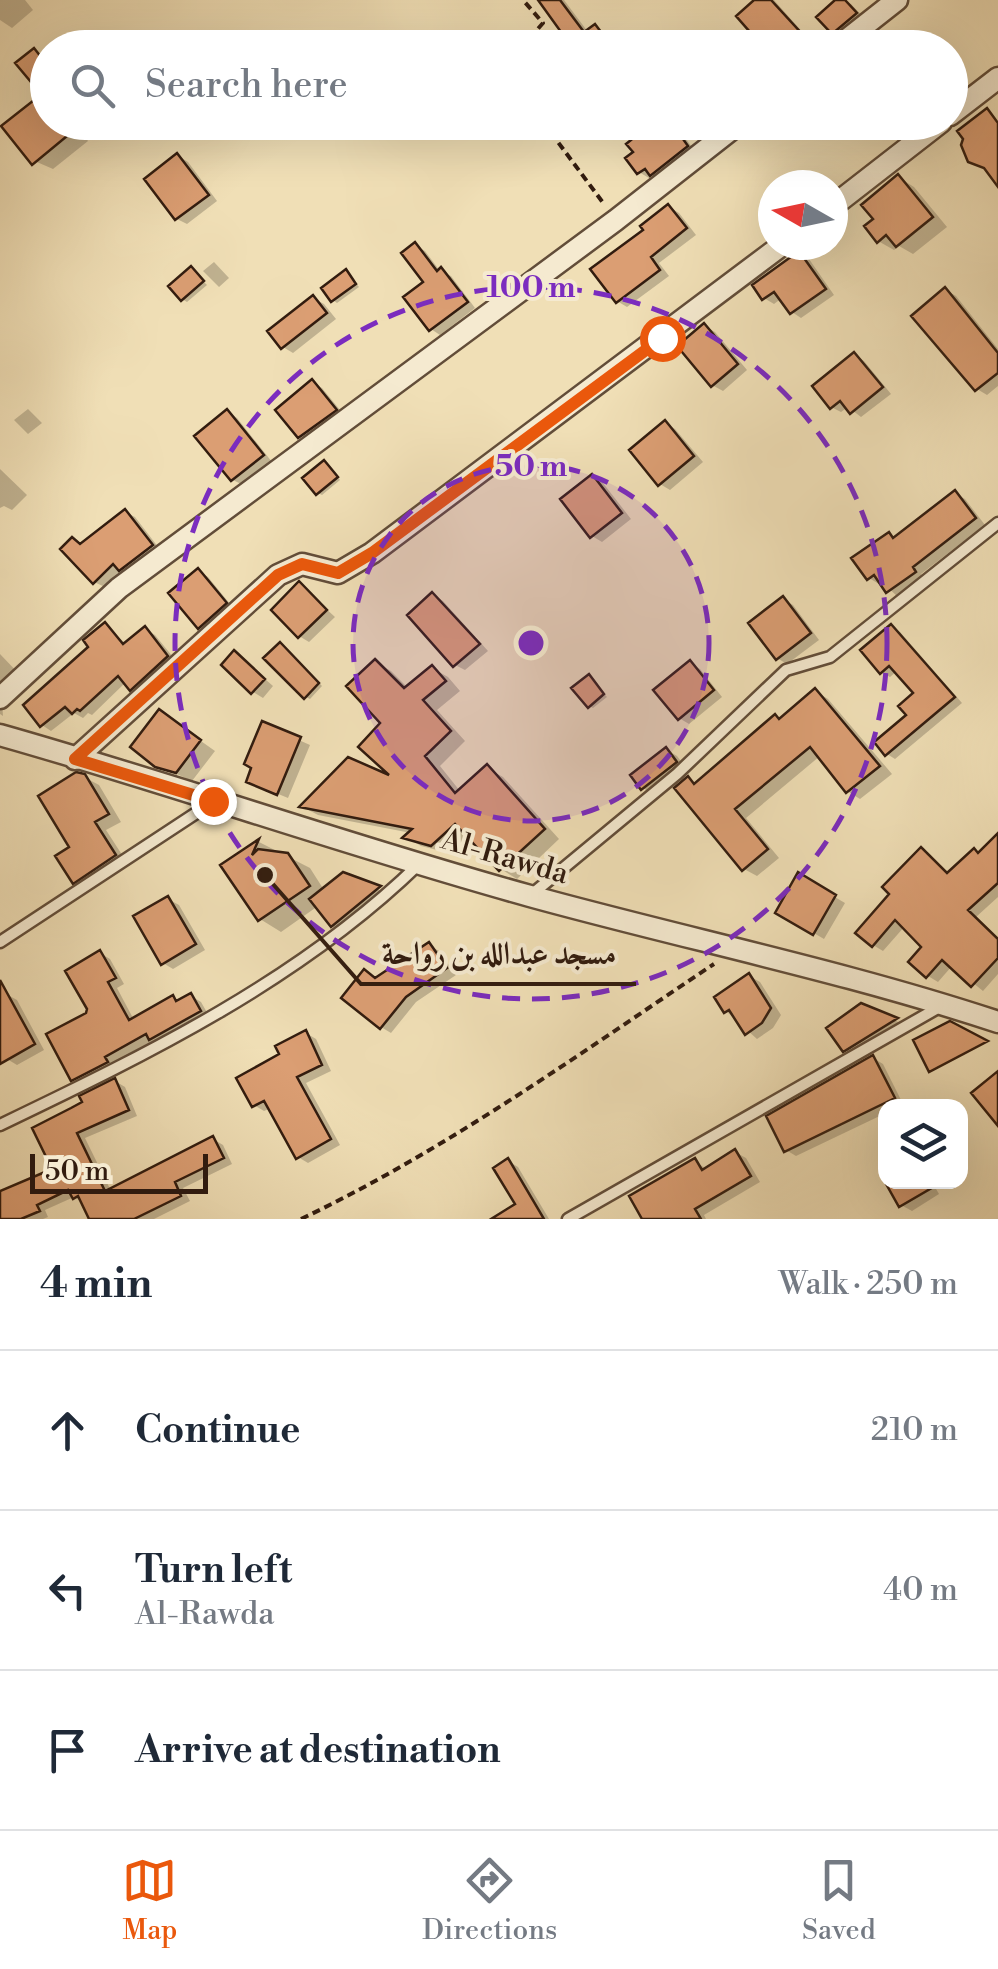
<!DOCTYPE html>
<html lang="en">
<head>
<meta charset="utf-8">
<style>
  :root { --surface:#fff; --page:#f6f6f7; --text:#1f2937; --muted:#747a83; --line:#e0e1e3; --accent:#ea580c }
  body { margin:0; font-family:"Libre Bodoni",Amiri,serif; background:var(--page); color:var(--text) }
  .controls { position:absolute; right:30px; bottom:30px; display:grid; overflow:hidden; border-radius:20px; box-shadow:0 10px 40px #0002 }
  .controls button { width:90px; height:90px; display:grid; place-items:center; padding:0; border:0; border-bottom:2px solid var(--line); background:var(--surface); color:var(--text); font:50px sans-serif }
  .compass { position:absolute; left:758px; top:170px; width:90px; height:90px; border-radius:50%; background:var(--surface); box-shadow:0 10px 40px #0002; rotate:279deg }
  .scale { position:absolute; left:30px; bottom:25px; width:178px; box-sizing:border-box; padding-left:10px; border:5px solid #321c0f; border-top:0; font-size:28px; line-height:35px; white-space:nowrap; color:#321c0f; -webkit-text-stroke:8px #f5ead0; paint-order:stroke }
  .stop { position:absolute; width:30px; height:30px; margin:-22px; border:8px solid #ea580c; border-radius:50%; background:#fff }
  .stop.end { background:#ea580c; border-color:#fff; box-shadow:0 2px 10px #0008 }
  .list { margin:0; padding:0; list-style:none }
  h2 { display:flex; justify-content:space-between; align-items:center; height:130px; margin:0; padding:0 40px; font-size:42px }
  h2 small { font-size:32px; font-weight:400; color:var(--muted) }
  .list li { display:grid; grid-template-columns:65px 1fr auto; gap:30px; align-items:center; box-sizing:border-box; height:160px; padding:0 40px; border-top:2px solid var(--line) }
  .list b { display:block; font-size:38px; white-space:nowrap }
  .list p { margin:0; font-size:32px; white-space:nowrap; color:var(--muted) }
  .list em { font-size:32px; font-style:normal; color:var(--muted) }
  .icon { flex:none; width:55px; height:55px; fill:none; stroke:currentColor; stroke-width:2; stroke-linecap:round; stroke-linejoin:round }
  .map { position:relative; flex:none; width:998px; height:1219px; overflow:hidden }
  .search { position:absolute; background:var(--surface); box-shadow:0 10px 40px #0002; left:30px; right:30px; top:30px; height:110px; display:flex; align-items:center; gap:25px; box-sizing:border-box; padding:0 35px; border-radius:55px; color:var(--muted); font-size:38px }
  .sheet { height:610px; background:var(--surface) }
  nav { display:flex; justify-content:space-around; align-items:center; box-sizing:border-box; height:140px; border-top:2px solid var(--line); background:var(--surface); font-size:28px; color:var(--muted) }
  nav a { display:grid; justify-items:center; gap:5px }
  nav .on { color:var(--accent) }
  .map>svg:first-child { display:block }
</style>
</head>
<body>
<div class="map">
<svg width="998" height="1219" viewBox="0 0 998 1219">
  <rect width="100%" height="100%" fill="#f0dfb6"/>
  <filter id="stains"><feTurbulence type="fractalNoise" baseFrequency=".002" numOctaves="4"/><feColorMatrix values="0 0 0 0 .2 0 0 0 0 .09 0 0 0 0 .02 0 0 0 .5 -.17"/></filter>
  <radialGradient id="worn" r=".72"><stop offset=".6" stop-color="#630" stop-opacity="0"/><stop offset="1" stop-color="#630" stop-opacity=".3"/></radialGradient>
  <path fill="#0003" d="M0,0h25l8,10 -21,18 -12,-8z
    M541,0h23l24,32 8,-5 10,6 11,15h-59l11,-9z
    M758,0h16l38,43 -5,5h-39z
    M839,0l12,4 15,16 -22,18 -11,-6z
    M34,51l14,6v65h26l14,19 -35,28 -23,-10 17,-67 -10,-6z
    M621,122h53l22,31 -34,27 -9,-5 -4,3 -10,-6 -5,-31z
    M178,156l10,6 29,39 -30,23 -10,-5z
    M898,177l16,10 33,40 -34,27 -14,-8 -5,4 -16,-9 -2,-22z
    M669,207l10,6 17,22 -37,28 10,13 -42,31 -10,-6 30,-71z
    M415,245l10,6 15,20 11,5 24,32 -35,27 -9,-6 -5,-47z
    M799,254l10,5 25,36 -33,23 -9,-6 -10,-14 -8,6 -10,-6z
    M214,262l15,16 -10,9 -16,-16z
    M191,269l16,16 -20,17 -5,-3z
    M346,272l13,15 -22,16 -4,-3z
    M946,290l10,6 42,53v37l-11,9 -10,-6z
    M313,298l11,6 12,15 -43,34 -10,-6z
    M705,326l10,6 32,38 -24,21 -11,-6z
    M855,355l9,6 27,33 -30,23 -13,-10 -7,5 -10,-5z
    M312,383l10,5 23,28 -35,26 -10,-6z
    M28,409l14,14 -14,11 -14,-14z
    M227,412l10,6 35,44 -29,23 -10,-5z
    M665,423l10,6 28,33 -33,28 -10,-6z
    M328,466l12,14 -18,15 -4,-2z
    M0,469l27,26 -15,15 -8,-4 -4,2z
    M592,477l11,6 28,36 -29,23 -10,-6z
    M955,493l10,6 20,26 -64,49 4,5 -27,18 -16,-15 -3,2 -10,-6 20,-43 6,4z
    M125,512l10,5 27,35 -31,23 -9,-5 -17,17 -11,-5 -21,-42 9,5z
    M198,571l10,6 27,33 -25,23 -10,-6z
    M299,584l36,33 -26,25 -10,-6z
    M433,595l10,6 45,50 -23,19 -10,-5z
    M783,599l10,6 26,35 -32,24 -10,-6z
    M105,625l21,19 19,-15 10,6 22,27 -36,32 -15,-12 -34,33 -4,-2 -5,5 -9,-5 -23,18 -9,-6z
    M891,627l9,5 62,71 -67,56 -8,-5 23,-39 6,-21 -19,-23 -7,6 -9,-5z
    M285,647l37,39 -12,13 -4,-2z
    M235,653l38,33 -10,12 -10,-6z
    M0,654l21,22 -19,27 1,13 -3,-2z
    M375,662l16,9 17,17 24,-20 16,9 12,14 -23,19 28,31 -25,25 20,25 27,-23 16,9 56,62 -42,40 -16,-10 -32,-34 -20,18 -28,-7 -15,-9 5,-4 -93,-18 -15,-8 97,-25 -16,-59z
    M690,663l10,6 22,28 -33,27 -10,-6z
    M589,677l18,20 -14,11 -4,-2z
    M815,691l13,8 64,75 -32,25 -13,-8 -27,-35 -74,62 33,40 -22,18 -13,-7 -56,-90 10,5z
    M160,712l55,39 -23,30 -35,-16z
    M263,724l47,21 -22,53 -29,-12z
    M667,750l10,6 9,12 -33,26 -10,-6z
    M84,777l15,8 22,37 -15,8 22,34 -40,26 -13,-8 -3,-34z
    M998,836v61l-22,20 22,21v36l-15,17 -31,-25 -14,16 -10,-6 -3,-29 -20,-21 -22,25 -10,-6 20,-51 28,-44 28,24 31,-20z
    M259,842l51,26 14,22 20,-15 45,19 -46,37 -11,-5 -14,-20 -37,26 -21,-13 -37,-53z
    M799,876l46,27 -21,36 -46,-27z
    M168,899l11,6 26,45 -32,19 -10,-6z
    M429,945l10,6 17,24 -40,27 -25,31 -10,-6 -4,-47z
    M100,953l10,6 14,25 -7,4 17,32 39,-22 7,4 11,-6 10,6 8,14 -48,28 -7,-4 -40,22 2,6 -33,17 -10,-6z
    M749,976l11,6 21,33 -8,13 -16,11 -31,-28z
    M6,994l11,6 27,50 -27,15 -10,-6 -7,-13v-48z
    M862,1006l43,19 -50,31 -10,-6z
    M306,1033l10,6 15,32 -25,12 34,62 -32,18 -10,-6 -27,-49 -7,3 -10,-6 28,-49z
    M873,1058l10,6 20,40 -17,2v7l-90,43 -10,-6z
    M115,1081l10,6 12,29 -52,22 26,53 102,-52 10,6 9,19 -49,24 7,13 -36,18h-62l-9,-17 -9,-5 -29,13 3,7 -5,2h-43v-25l55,-24 18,-60z
    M735,1152l11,6 14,24 -56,33 2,4h-61l50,-58 11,8z
    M508,1161l10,6 31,52h-39l8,-14z
    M888,1182h44l7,12 -27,17 -11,-6z"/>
  <path fill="#db9e73" stroke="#321c0f" stroke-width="2.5" d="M538,0h22l24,32 11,-8 18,24h-49l5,-5z
    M754,0h17l33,36 -13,12h-27l-28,-32z
    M835,0h10l12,13 -25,21 -16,-17z
    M34,48l14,18v13l-12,9 -21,-25z
    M48,89v33h36l-52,43 -31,-39z
    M987,108l11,15v64l-14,-19 -16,-6 -7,-17 2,-6 -6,-8z
    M618,122h53l17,24 -38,30 -5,-7 -8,5 -12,-16 8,-6 -7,-8 5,-4z
    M177,153l32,42 -34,25 -31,-41z
    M898,174l35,43 -37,30 -10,-12 -9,8 -13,-17 9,-7 -12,-14z
    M668,204l19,24 -36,29 9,13 -44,33 -26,-34 53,-39 -3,-4z
    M415,242l22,29 4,-4 27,35 -39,29 -26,-34 20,-15 -22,-29z
    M799,251l27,38 -36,25 -16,-22 -12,8 -10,-15z
    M191,266l13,15 -23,20 -13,-15z
    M346,269l10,15 -25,18 -10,-14z
    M945,287l53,66v20l-23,18 -64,-75z
    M313,295l14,18 -46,36 -14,-18z
    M704,323l34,41 -27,23 -34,-41z
    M854,352l29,35 -33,27 -10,-13 -10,8 -18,-23z
    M312,379l25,31 -39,28 -23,-28z
    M227,409l37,46 -33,26 -37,-45z
    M665,420l29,36 -36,30 -29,-36z
    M324,460l14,17 -22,18 -14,-17z
    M592,474l30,39 -32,25 -30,-39z
    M955,490l21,28 -63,49 3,5 -30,21 -12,-18 -7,5 -16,-22 38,-26 4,6z
    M125,509l28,36 -34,26 -6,-7 -20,20 -33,-35 12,-12 8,7z
    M198,568l29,35 -29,26 -30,-36z
    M299,581l28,29 -29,28 -27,-28z
    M432,592l48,52 -27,23 -46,-52z
    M783,596l28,37 -35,27 -28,-37z
    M105,622l18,22 22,-18 23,30 -38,35 -12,-15 -38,35 -3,-2 -5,5 -7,-7 -25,20 -17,-22 65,-58 -5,-7z
    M891,624l64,73 -70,59 -11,-14 32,-27 -8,-9 15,-13 -24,-27 -9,8 -20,-24z
    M280,642l39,41 -15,16 -41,-41z
    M234,650l31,29 -14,15 -30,-29z
    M375,659l29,29 28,-23 14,16 -23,19 28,31 -26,25 30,37 32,-29 58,65 -46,42 -44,-47 -24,22 -29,-8 10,-9 -113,-22 49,-50 41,18 -31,-28 22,-24 -34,-37z
    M690,660l24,30 -36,30 -25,-30z
    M589,674l15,20 -16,14 -17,-20z
    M815,688l65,78 -34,27 -36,-46 -75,62 33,40 -26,22 -68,-83 14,-12 6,8 81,-70 4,5z
    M159,709l42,31 -25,33 -21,-6 -25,-20z
    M262,721l39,16 -24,58 -31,-13 5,-14 -7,-4z
    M666,747l11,15 -36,28 -11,-15z
    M76,772l9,2 24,40 -14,8 21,33 -43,29 -18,-28 14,-9 -31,-51z
    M998,833v50l-30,27 30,29v19l-27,29 -29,-27 -16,18 -18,-16 13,-15 -26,-27 -23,27 -17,-14 34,-39 -7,-7 39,-40 26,26 27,-25 4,5z
    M259,839l-7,16 6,-6 30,4 22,33 -52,35 -38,-56z
    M343,872l38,14 -50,41 -22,-28z
    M798,872l38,23 -23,40 -38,-22z
    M168,896l28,48 -35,21 -28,-49z
    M429,942l18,26 -41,29 -26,32 -39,-31 23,-29 11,9z
    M100,950l16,28 -8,4 21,38 44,-25 3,6 15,-8 10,18 -52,29 -3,-6 -41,23 3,5 -37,19 -25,-47 40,-21 1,-4 -22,-38z
    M749,973l22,35 -9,15 -17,12 -16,-25 -5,3 -10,-16z
    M0,980l35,64 -35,20z
    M861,1003l37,15 -55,34 -17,-24z
    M950,1021l38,20 -59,31 -16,-32z
    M306,1030l16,35 -25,12 34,62 -35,20 -32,-58 -12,6 -16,-29 43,-24 -4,-8z
    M873,1055l22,43 -111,54 -18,-36z
    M998,1071v55l-27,-33z
    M115,1078l14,32 -52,23 28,58 108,-55 11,22 -49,24 6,14 -47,23h-45l-11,-23 -5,3 -5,-9 -31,15 3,6 -19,8h-21v-28l52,-22 -20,-41 39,-20 11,-6 -3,-6z
    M735,1149l16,27 -56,33 6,10h-59l-13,-23 66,-38 7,12z
    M508,1158l36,61h-53l24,-15 -22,-36z
    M885,1182h57l-43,25z"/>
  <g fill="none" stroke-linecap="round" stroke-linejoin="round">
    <defs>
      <path id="service" d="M531,895l146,-121 109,-104 44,-13 168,-134
        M0,942l213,-140
        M0,1125c148,-71 300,-145 419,-261
        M568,1219l375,-214"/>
      <path id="minor" d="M836,48l61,-48
        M950,115l48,-37
        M833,206l108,-84
        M0,698l119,-110 497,-368 125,-98
        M0,735c177,50 352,112 530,161 156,43 314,75 468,126
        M75,759l203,-184 24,-11 36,9 34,-20 410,-308"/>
    </defs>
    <use href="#service" stroke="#624d39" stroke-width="15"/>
    <use href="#minor" stroke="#624d39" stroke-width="25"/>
    <path stroke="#321c0f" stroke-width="4" stroke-dasharray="8 5" stroke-linecap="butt" d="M521,48l22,-25 -20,-23
      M543,122l61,82
      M301,1219c145,-69 278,-165 413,-255"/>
    <use href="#service" stroke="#f5ead0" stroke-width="10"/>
    <use href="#minor" stroke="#f5ead0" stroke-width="20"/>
  </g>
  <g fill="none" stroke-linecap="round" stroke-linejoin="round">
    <path stroke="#ea580c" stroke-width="12" d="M213,801l-138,-42 203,-184 24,-11 36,9 34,-20 290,-215"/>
  </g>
  <circle cx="531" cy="643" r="178" fill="#7b2cbf" fill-opacity=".12"/>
  <g fill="none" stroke="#7b2cbf" stroke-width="5" stroke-dasharray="18 12">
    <circle cx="531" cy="643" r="178"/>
    <circle cx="531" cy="643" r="356"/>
  </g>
  <g text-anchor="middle" stroke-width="8" stroke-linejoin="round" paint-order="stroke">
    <g font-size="30" fill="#321c0f" stroke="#f5ead0">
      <text transform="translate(505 856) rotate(16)" y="10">Al-Rawda</text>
    </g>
  </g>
  <circle cx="531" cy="643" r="15" fill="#7b2cbf" stroke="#f5ead0" stroke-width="5"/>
  <g font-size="30" text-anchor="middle" font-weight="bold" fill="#7b2cbf" stroke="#f5ead0" stroke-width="8" stroke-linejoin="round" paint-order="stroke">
    <text x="531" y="297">100 m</text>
    <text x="531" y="476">50 m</text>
  </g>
  <path fill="none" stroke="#321c0f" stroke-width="4" d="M265 875L361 984H636"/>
  <circle fill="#321c0f" stroke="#f5ead0" stroke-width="4" cx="265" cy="875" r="10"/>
  <g font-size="32" text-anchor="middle" font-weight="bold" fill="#321c0f" stroke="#f5ead0" stroke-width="8" stroke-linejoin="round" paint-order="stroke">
    <text x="499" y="964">مسجد عبدالله بن رواحة</text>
  </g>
  <rect width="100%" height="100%" filter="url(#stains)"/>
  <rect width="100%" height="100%" fill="url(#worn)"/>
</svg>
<div class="controls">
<button><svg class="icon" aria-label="layers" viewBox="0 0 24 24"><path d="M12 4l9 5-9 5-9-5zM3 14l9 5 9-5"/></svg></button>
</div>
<svg class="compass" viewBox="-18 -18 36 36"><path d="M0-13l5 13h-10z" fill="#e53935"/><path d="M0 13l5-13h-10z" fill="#747a83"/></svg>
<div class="scale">50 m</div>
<div class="stop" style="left:662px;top:338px"></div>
<div class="stop end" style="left:213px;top:801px"></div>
<div class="search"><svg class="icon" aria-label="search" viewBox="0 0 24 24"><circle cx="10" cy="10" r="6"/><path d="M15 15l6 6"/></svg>Search here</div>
</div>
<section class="sheet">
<h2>4 min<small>Walk · 250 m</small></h2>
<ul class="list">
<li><svg class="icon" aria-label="ahead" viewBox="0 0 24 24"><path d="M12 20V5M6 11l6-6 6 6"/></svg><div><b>Continue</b></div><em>210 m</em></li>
<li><svg class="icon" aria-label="left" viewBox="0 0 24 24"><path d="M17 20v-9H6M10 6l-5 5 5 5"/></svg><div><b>Turn left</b><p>Al-Rawda</p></div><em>40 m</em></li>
<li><svg class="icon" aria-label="arrive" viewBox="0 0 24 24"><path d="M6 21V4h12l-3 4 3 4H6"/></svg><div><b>Arrive at destination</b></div></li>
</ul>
</section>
<nav>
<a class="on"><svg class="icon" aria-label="map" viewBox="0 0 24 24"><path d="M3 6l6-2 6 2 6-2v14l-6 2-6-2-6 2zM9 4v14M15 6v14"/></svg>Map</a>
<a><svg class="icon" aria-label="directions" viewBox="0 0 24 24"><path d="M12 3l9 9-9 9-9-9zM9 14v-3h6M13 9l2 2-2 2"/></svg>Directions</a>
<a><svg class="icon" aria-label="saved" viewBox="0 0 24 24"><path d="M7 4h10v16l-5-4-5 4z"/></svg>Saved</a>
</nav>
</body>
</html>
